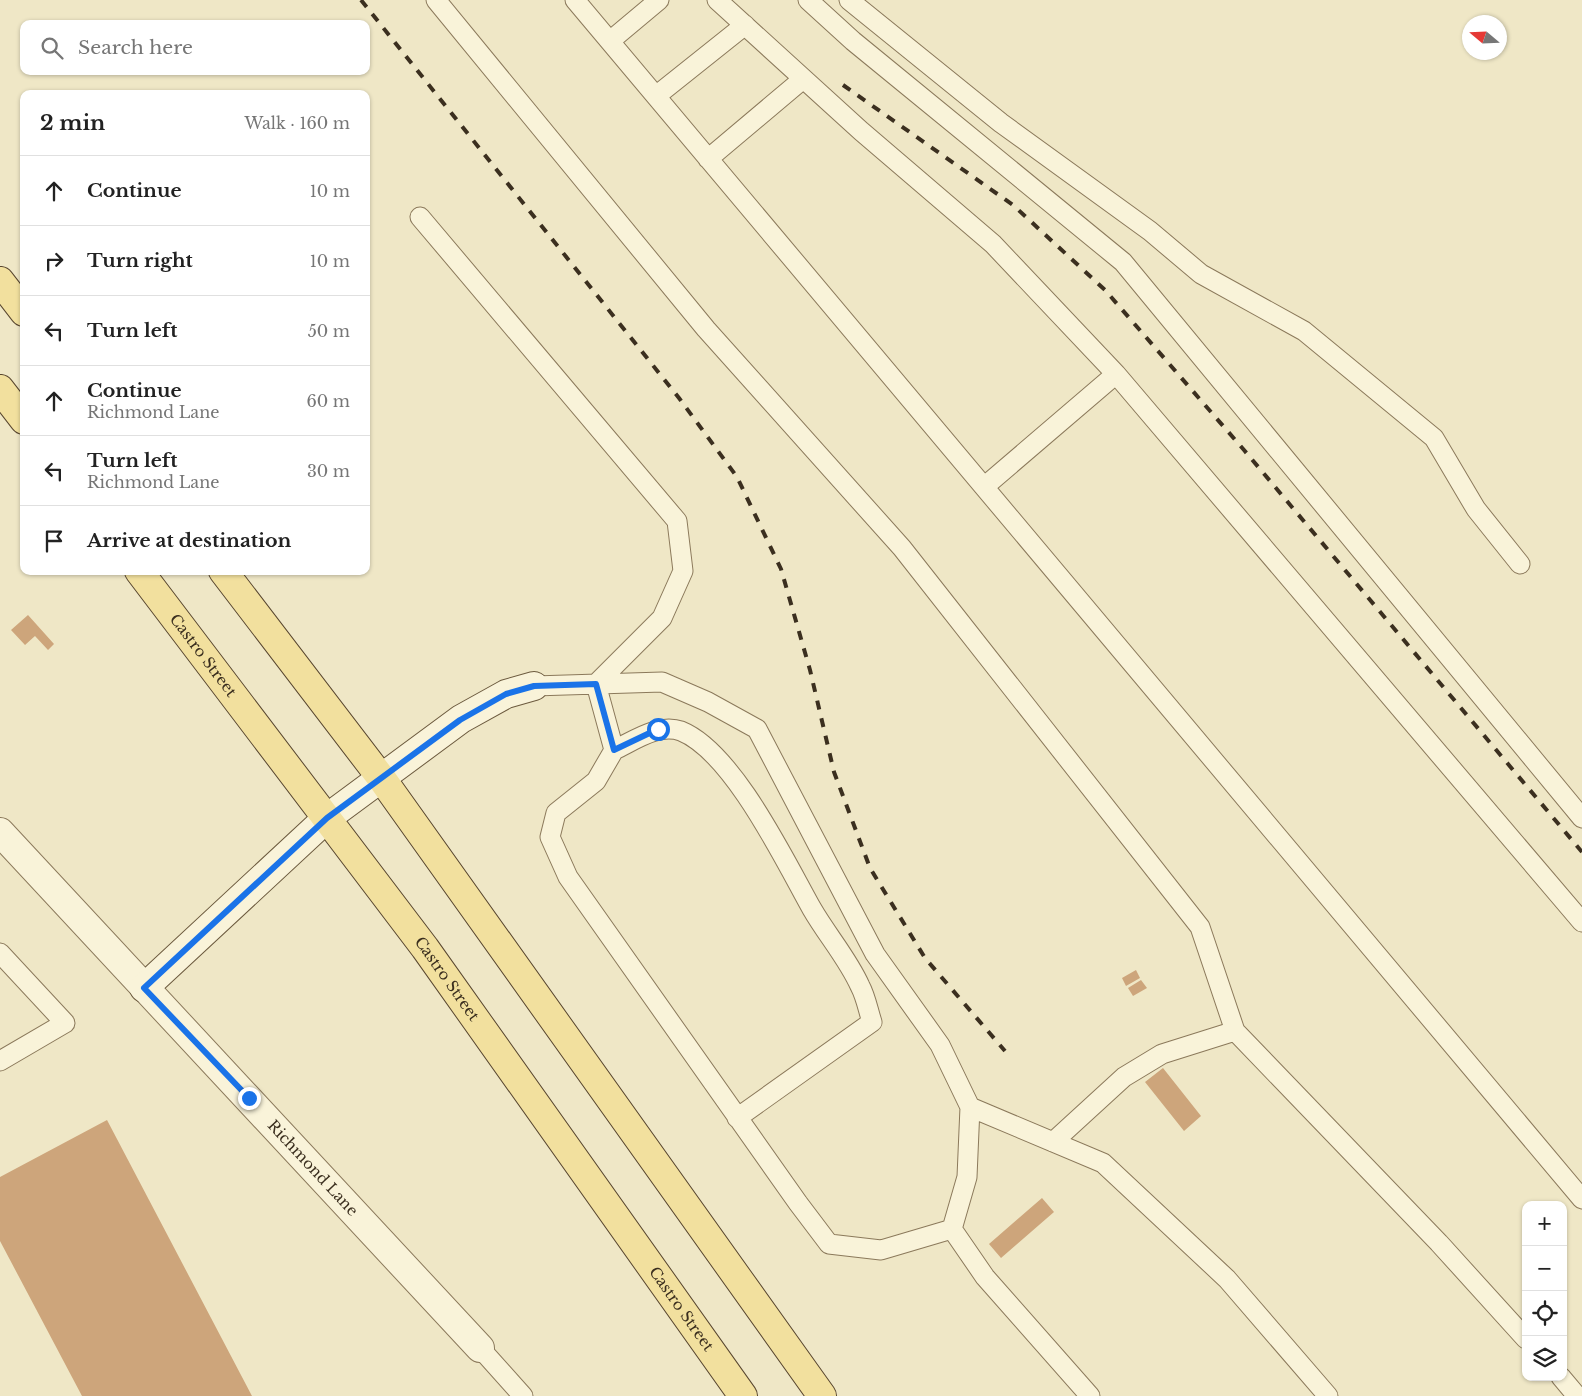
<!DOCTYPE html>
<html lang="en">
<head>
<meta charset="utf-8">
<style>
  :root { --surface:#fff; --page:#f2f2f2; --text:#222; --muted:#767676; --line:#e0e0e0 }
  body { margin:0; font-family:"Libre Baskerville",serif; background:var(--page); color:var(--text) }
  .controls { position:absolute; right:15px; bottom:15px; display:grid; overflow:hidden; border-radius:10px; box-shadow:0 1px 4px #0004 }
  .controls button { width:45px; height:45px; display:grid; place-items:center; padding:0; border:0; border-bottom:1px solid var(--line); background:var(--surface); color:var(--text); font:25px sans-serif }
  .compass { position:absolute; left:1462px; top:15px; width:45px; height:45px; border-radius:50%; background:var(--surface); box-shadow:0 1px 4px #0004; rotate:289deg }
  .stop { position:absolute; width:15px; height:15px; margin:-11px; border:4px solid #1a73e8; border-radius:50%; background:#fff }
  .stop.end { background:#1a73e8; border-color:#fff; box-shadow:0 1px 5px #0008 }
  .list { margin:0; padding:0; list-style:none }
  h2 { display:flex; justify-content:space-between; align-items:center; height:65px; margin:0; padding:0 20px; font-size:21px }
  h2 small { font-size:16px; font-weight:400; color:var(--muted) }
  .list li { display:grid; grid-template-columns:32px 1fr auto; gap:15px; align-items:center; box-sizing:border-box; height:70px; padding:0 20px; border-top:1px solid var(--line) }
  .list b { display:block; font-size:19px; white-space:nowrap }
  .list p { margin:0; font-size:16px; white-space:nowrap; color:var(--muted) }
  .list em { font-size:16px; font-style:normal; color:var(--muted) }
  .icon { flex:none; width:28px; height:28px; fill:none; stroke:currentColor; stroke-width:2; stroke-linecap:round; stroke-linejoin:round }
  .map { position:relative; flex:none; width:1582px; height:1396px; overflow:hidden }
  .search { position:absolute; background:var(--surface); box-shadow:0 1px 4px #0004; left:20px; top:20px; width:350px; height:55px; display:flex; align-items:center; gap:12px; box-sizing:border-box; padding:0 18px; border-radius:10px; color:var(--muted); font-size:19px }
  .panel { position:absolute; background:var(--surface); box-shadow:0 1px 4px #0004; left:20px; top:90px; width:350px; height:485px; border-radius:10px }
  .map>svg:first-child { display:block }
</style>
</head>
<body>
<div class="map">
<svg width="1582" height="1396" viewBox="0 0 1582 1396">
  <rect width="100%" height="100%" fill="#efe7c6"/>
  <path fill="#cda57b" d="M28,615l26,29 -6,6 -13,-14 -10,9 -14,-15z
    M1136,970l4,8 -14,8 -4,-8z
    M1141,980l6,8 -14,8 -5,-8z
    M1163,1068l38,48 -17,15 -39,-49z
    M107,1120l145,276h-170l-82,-155v-64z
    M1042,1198l12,14 -53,46 -12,-14z"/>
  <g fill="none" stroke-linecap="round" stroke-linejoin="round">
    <defs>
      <path id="lane" d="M436,0l270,329 196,219 298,379 35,104
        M575,0l1007,1199
        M717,0l144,131 132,113 123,130
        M808,0l45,41 270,221 459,556
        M849,0l152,123 149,108 51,43 103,57 130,107 42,71 44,55
        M610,41l49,-41
        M656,96l89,-71
        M708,159l95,-80
        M420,217l257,304 6,50 -21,47 -66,66 18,66 -18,31 -40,32 -6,24 18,40 230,326 31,41 52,6 71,-21
        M984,487l132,-113 466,548
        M534,686l128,-4 46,20 49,27 118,225 65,91 30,62 -3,70 -15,52 33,48 105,119
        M614,750c20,-9 44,-27 67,-19 52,21 104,130 131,178 15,26 36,50 48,77 6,11 8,24 12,36l-135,96
        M0,953l65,70 -65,38
        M970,1107l133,56 124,116 101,117
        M1053,1142l71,-65 38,-23 73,-23 204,212 87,96
        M480,1348l43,48
        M1561,1377l16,19"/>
      <g id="street">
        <path id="s1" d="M0,832l480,516"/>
      </g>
      <path id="secondary" d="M144,988l183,-170 134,-99 45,-25 28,-8"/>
      <g id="primary">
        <path d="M0,281l24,31"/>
        <path d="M0,389l24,31"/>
        <path id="s2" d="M139,571l286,377 318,448"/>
        <path d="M223,571l159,208 440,617"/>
      </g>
    </defs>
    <use href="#lane" stroke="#8b795b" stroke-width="21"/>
    <use href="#street" stroke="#8b795b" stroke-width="30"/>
    <use href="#secondary" stroke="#6c5a3e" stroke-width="30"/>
    <use href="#primary" stroke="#58462f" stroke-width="30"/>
    <use href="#lane" stroke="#f9f3d9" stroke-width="19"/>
    <use href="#street" stroke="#f9f3d9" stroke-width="28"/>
    <use href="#secondary" stroke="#f9f3d9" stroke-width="28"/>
    <use href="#primary" stroke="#f2e09e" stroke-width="28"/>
    <path stroke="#3b2f1f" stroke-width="4" stroke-dasharray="9 9" stroke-linecap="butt" d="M361,0l318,398 58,79 44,92 29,101 24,102 36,96 55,90 80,93
      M843,85l170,120 92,85 139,160 338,402"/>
  </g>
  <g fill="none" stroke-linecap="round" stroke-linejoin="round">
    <path stroke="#1a73e8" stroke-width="6" d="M249,1098l-105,-110 183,-170 133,-98 46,-26 28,-8 62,-2 18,66 44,-21"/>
  </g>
  <g text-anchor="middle" stroke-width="4" stroke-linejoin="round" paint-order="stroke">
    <g font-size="15" fill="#3b2f1f" stroke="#f6f0d6">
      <text dy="5" stroke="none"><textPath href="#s2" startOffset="106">Castro Street</textPath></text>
      <text dy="5" stroke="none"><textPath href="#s2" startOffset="511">Castro Street</textPath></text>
      <text dy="5" stroke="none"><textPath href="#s1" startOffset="459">Richmond Lane</textPath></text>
      <text dy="5" stroke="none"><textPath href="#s2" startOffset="916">Castro Street</textPath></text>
    </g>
  </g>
</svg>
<div class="controls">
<button>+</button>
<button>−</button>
<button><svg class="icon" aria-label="locate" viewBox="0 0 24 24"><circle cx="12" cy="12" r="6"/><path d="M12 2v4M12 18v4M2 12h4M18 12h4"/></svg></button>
<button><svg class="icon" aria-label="layers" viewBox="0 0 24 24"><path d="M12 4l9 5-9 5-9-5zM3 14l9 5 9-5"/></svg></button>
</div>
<svg class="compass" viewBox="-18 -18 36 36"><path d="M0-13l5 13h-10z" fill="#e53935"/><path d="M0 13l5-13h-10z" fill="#767676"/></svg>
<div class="stop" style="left:658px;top:729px"></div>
<div class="stop end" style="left:249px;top:1098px"></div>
<div class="search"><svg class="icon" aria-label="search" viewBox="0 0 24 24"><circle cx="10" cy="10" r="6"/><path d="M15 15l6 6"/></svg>Search here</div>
<section class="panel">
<h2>2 min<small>Walk · 160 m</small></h2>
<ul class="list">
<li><svg class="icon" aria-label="ahead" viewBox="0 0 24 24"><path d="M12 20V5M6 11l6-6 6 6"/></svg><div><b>Continue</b></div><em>10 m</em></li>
<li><svg class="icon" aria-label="right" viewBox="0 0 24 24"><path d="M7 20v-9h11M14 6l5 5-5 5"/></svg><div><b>Turn right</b></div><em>10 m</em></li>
<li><svg class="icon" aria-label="left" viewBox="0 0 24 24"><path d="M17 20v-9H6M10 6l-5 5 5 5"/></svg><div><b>Turn left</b></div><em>50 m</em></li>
<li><svg class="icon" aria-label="ahead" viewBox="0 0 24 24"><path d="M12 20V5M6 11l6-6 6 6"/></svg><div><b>Continue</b><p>Richmond Lane</p></div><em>60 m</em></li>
<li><svg class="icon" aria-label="left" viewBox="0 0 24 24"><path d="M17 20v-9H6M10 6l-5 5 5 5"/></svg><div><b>Turn left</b><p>Richmond Lane</p></div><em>30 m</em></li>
<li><svg class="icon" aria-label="arrive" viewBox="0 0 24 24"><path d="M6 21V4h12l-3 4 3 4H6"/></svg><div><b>Arrive at destination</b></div></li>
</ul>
</section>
</div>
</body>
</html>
